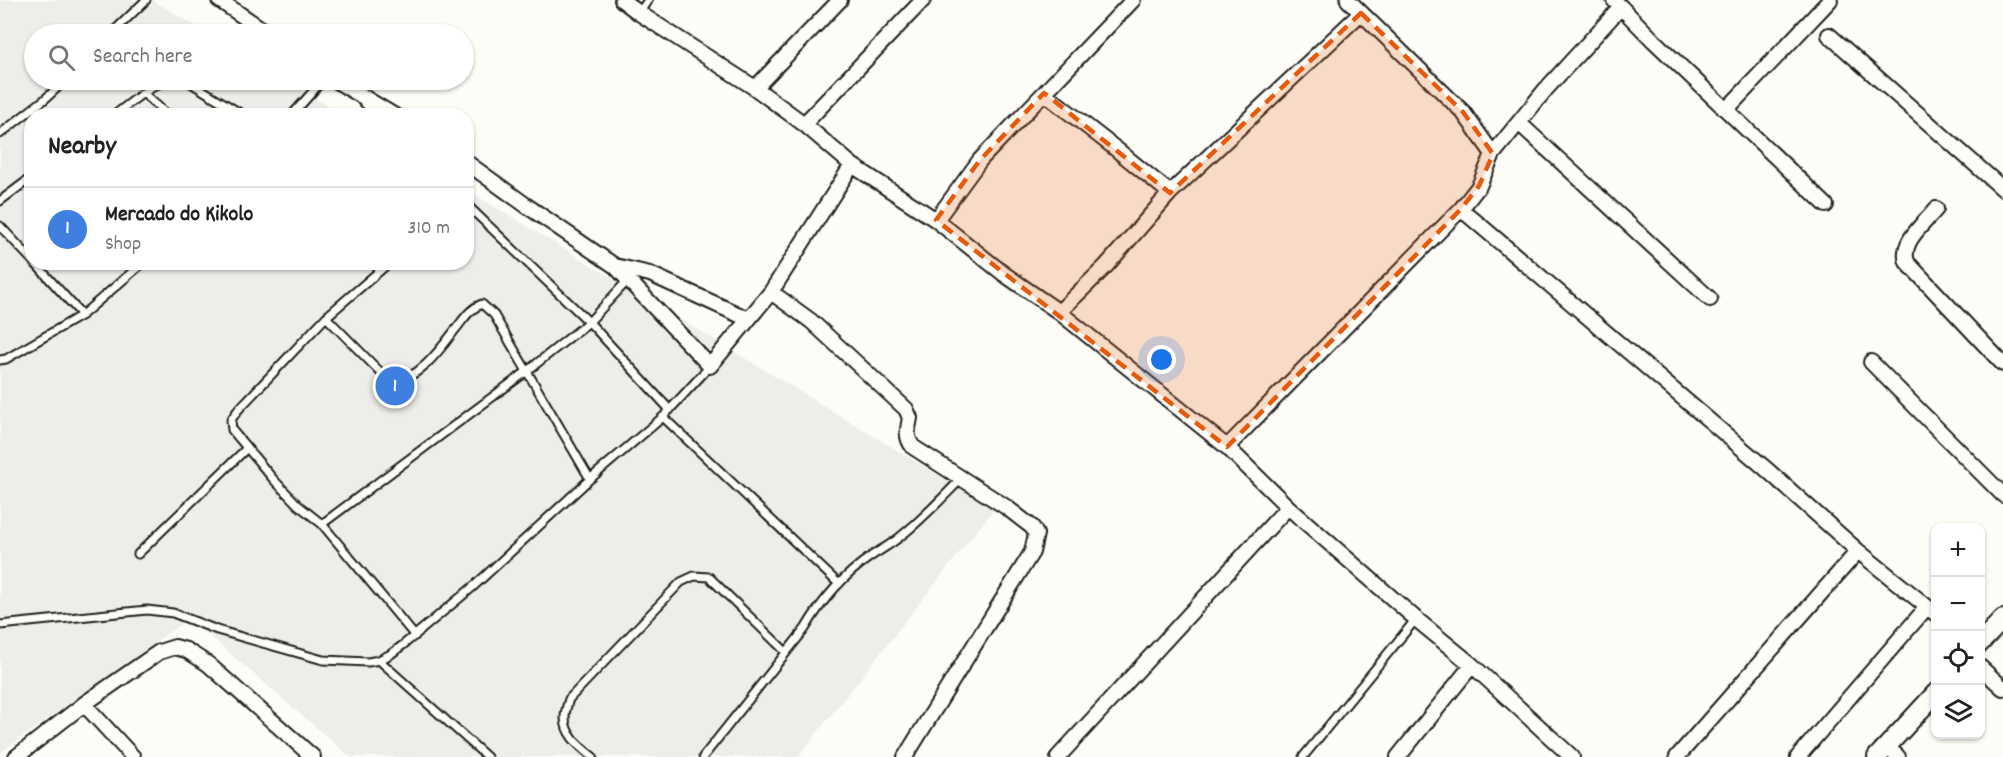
<!DOCTYPE html>
<html lang="en">
<head>
<meta charset="utf-8">
<style>
  :root { --surface:#fff; --page:#f2f2f2; --text:#222; --muted:#767676; --line:#e0e0e0; --accent:#1f6fb2 }
  body { margin:0; font-family:Dekko,sans-serif; background:var(--page); color:var(--text) }
  .controls { position:absolute; right:18px; bottom:18px; display:grid; overflow:hidden; border-radius:12px; box-shadow:0 2px 4px #0004 }
  .controls button { width:54px; height:54px; display:grid; place-items:center; padding:0; border:0; border-bottom:2px solid var(--line); background:var(--surface); color:var(--text); font:30px sans-serif }
  .you { position:absolute; left:1162px; top:360px; width:21px; height:21px; margin:-15px; border:4px solid #fff; border-radius:50%; background:#1a73e8; box-shadow:0 0 0 9px #1a73e833 }
  .badge { display:grid; place-items:center; width:39px; height:39px; border-radius:50%; background:var(--accent); color:#fff; font-size:20px; font-weight:700 }
  .pin { position:absolute; translate:-50% -50%; border:3px solid #fff; box-shadow:0 2px 6px #0006 }
  .list { margin:0; padding:0; list-style:none }
  h2 { display:flex; justify-content:space-between; align-items:center; height:78px; margin:0; padding:0 24px; font-size:26px }
  h2 small { font-size:20px; font-weight:400; color:var(--muted) }
  .list li { display:grid; grid-template-columns:39px 1fr auto; gap:18px; align-items:center; box-sizing:border-box; height:84px; padding:0 24px; border-top:2px solid var(--line) }
  .list b { display:block; font-size:22px; white-space:nowrap }
  .list p { margin:0; font-size:20px; white-space:nowrap; color:var(--muted) }
  .list em { font-size:20px; font-style:normal; color:var(--muted) }
  .icon { flex:none; width:33px; height:33px; fill:none; stroke:currentColor; stroke-width:2; stroke-linecap:round; stroke-linejoin:round }
  .map { position:relative; flex:none; width:2003px; height:757px; overflow:hidden }
  .search { position:absolute; background:var(--surface); box-shadow:0 2px 4px #0004; left:24px; top:24px; width:450px; height:66px; display:flex; align-items:center; gap:15px; box-sizing:border-box; padding:0 21px; border-radius:33px; color:var(--muted); font-size:22px }
  .panel { position:absolute; background:var(--surface); box-shadow:0 2px 4px #0004; left:24px; top:108px; width:450px; height:162px; border-radius:24px }
  .map>svg:first-child { display:block }
</style>
</head>
<body>
<div class="map">
<svg width="2003" height="757" viewBox="0 0 2003 757">
  <rect width="100%" height="100%" fill="#fdfcf7"/>
  <filter id="ink" filterUnits="userSpaceOnUse"><feTurbulence type="fractalNoise" baseFrequency=".0167" numOctaves="2"/><feDisplacementMap in="SourceGraphic" scale="12" xChannelSelector="R" yChannelSelector="G"/><feConvolveMatrix kernelMatrix="1 2 1 2 8 2 1 2 1" color-interpolation-filters="sRGB"/></filter>
  <g filter="url(#ink)">
    <path fill="#eeede9" d="M0,0h152l57,34h-175v46h250l59,35 -311,1v146h434l1,-72 527,319 -196,248h-448l-161,-139 -189,135z"/>
    <g fill="none" stroke-linecap="round" stroke-linejoin="round">
      <defs>
        <path id="lane" d="M639,13l9,-13
          M111,34l35,-34
          M186,80l59,36
          M143,93l26,23
          M364,103l13,13
          M113,116l30,-23 22,-13
          M291,116l32,-36
          M0,134l45,-35 21,-19
          M0,201l32,-24
          M466,204l123,118 81,88
          M0,226l32,34
          M34,262l48,53
          M390,262l-64,55 -88,93 -7,10 1,10 42,50 24,25 24,19 93,112
          M326,317l65,66c28,-4 48,-32 64,-53 9,-11 14,-21 27,-26l12,11 96,164
          M0,360l6,-1 76,-44 62,-53
          M663,417l176,167
          M322,524l204,-152 63,-50 39,-42
          M138,554l109,-106
          M0,625l147,-15 26,3 44,17 106,30 45,2 11,-2 12,-6 12,-9 71,-59 116,-107 73,-62 47,-51
          M379,660l108,97
          M593,757c-12,-10 -28,-21 -28,-39 0,-6 2,-13 4,-19l112,-117 13,-6 15,1 77,75
          M703,757l102,-128c17,-29 38,-53 65,-72 10,-7 22,-13 31,-21 22,-17 41,-38 61,-58
          M1303,757l113,-138"/>
        <path id="street" d="M219,0l50,34
          M622,0l17,13 116,75 49,36 48,41 84,55 68,54 55,38 168,135 61,60 128,112 56,46 100,92
          M1614,0l40,41 172,164
          M1829,35l174,154
          M335,80l60,36
          M755,88l85,-88
          M1044,93l72,56 54,44
          M1727,109l103,-109
          M1519,123l191,176
          M804,124l119,-124
          M1493,154l53,-65 75,-82
          M466,162l61,44 88,60 95,100 61,-74 81,-127
          M1461,209l304,259 93,83 78,63
          M1936,209c-12,15 -36,33 -29,53l96,102
          M936,220l44,-60 153,-160
          M615,266l35,8 98,45
          M771,292l40,29 95,88 4,9c-2,11 -5,19 3,29l93,60 26,20 4,7 -4,18 -127,205
          M1059,312l47,-46 64,-73 191,-180
          M1871,362l132,133
          M1227,447l234,-238 18,-23 14,-32 -30,-42 -115,-112
          M1980,667l23,21
          M84,704l49,53
          M1887,747l11,10
          M16,757l68,-53 75,-52 16,-5 11,3 22,14 105,93
          M1058,757l230,-250
          M1398,757l74,-92
          M1677,757l181,-206
          M1798,757l129,-150"/>
        <path id="secondary" d="M1980,643l23,-24
          M1877,757l59,-64"/>
      </defs>
      <use href="#lane" stroke="#1c1c1c" stroke-width="11"/>
      <use href="#street" stroke="#1c1c1c" stroke-width="18"/>
      <use href="#secondary" stroke="#1c1c1c" stroke-width="22"/>
      <use href="#lane" stroke="#fdfcf7" stroke-width="7"/>
      <use href="#street" stroke="#fdfcf7" stroke-width="14"/>
      <use href="#secondary" stroke="#fdfcf7" stroke-width="18"/>
    </g>
  </g>
  <path fill="#e8590c" fill-opacity="0.2" stroke="#e8590c" stroke-width="4.5" stroke-dasharray="12 8" stroke-linejoin="round" d="M1361,13l102,99 30,42 -14,32 -18,23 -234,238 -291,-227 44,-60 64,-67 126,100z"/>
</svg>
<div class="controls">
<button>+</button>
<button>−</button>
<button><svg class="icon" aria-label="locate" viewBox="0 0 24 24"><circle cx="12" cy="12" r="6"/><path d="M12 2v4M12 18v4M2 12h4M18 12h4"/></svg></button>
<button><svg class="icon" aria-label="layers" viewBox="0 0 24 24"><path d="M12 4l9 5-9 5-9-5zM3 14l9 5 9-5"/></svg></button>
</div>
<div class="you"></div>
<div class="pin badge" style="left:395px;top:386px;background:#3f7fe0">1</div>
<div class="search"><svg class="icon" aria-label="search" viewBox="0 0 24 24"><circle cx="10" cy="10" r="6"/><path d="M15 15l6 6"/></svg>Search here</div>
<section class="panel">
<h2>Nearby<small></small></h2>
<ul class="list">
<li><span class="badge" style="background:#3f7fe0">1</span><div><b>Mercado do Kikolo</b><p>Shop</p></div><em>310 m</em></li>
</ul>
</section>
</div>
</body>
</html>
